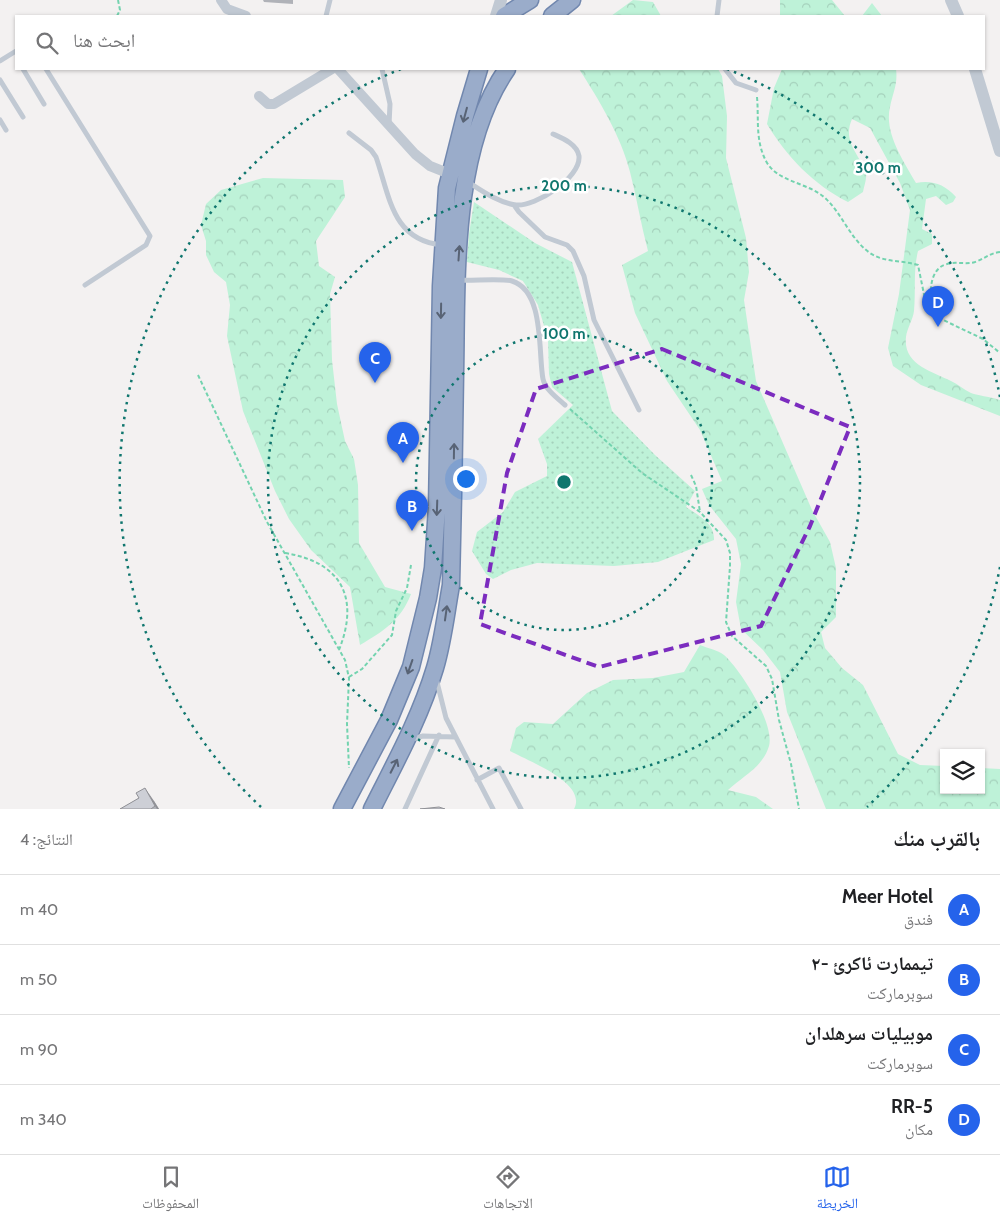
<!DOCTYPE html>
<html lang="ar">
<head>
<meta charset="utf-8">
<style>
  :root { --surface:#fff; --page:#f2f2f2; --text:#202124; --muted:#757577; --line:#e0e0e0; --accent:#2563eb }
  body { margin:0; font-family:Cabin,"Noto Naskh Arabic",sans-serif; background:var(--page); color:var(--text); direction:rtl }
  .controls { position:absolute; right:15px; bottom:15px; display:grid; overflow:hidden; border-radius:0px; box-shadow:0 1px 4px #0004 }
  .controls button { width:45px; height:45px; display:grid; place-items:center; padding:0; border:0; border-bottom:1px solid var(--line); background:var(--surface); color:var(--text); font:25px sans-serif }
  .you { position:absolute; left:465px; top:478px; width:18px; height:18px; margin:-12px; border:4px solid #fff; border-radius:50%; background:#1a73e8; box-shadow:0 0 0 8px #1a73e833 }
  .badge { display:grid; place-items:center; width:32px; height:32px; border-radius:50%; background:var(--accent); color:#fff; font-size:16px; font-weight:700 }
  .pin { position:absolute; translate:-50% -41px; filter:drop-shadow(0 1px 2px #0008) }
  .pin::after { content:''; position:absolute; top:26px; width:18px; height:15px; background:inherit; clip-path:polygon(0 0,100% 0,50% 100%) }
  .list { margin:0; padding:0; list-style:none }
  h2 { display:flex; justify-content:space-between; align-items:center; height:65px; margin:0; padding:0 20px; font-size:21px }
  h2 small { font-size:16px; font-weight:400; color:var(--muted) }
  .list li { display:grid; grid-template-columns:32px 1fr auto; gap:15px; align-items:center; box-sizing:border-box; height:70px; padding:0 20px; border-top:1px solid var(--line) }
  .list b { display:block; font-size:19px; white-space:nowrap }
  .list p { margin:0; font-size:16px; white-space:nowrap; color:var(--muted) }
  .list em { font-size:16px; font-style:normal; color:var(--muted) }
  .icon { flex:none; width:28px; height:28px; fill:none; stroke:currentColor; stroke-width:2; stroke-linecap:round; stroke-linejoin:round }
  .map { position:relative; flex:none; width:1000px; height:809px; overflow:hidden; direction:ltr }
  .search { position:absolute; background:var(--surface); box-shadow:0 1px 4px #0004; left:15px; right:15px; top:15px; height:55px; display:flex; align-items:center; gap:12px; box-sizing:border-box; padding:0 18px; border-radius:0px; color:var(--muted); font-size:19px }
  .sheet { height:345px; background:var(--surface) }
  nav { display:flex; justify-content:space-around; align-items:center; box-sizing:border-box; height:70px; border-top:1px solid var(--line); background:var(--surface); font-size:14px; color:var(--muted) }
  nav a { display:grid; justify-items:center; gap:2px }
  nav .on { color:var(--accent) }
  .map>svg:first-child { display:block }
</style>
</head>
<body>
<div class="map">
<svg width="1000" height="809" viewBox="0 0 1000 809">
  <defs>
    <pattern id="grass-dots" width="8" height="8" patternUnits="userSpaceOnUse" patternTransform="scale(1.25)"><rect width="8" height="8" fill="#bef2d8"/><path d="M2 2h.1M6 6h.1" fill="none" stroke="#a5d1bc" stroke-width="1.8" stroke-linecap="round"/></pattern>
    <pattern id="forest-crowns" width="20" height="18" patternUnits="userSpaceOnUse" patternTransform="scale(1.25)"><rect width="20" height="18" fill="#bef2d8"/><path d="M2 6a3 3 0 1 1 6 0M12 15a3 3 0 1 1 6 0" fill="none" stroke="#a5d1bc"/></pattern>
  </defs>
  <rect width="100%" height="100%" fill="#f3f1f1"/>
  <path fill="url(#grass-dots)" d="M474,202l61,41 37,19 40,149 43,44 40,36 -9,16c13,9 29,16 28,33l-56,22 -44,4 -77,-3 -26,7 -18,9 -7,-5 -14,-23 5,-19 26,-20 12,-20 32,-16v-12l-9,-25 35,-34 -21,-18 -3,-13 -1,-34 -10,-35 -15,-24 -24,-11 -32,-8 2,-28z"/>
  <path fill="url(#forest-crowns)" d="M633,0l20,2 8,14h-50z
    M780,0h52l13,16h-65z
    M872,3l10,13h-20z
    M579,69h139l4,7 5,40 -1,42 20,80 3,34 -5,28 12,81 56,129 18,32 6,26v49l-15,15 4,16 17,20 21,17 35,69 22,11 24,1v24h37v-22l19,1v40h-174l-39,-97 -7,-40 -17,-22 -22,-21 -5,-27 5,-38 -5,-25 -27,-34 -7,-16 20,-8 -22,-51 -33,-49 -32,-68 -13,-48 26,-14c-7,-26 -11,-52 -18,-79 -9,-36 -31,-72 -51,-103z
    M782,69h114c2,15 -3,23 -6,38 -6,26 13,53 26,76 16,-3 28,1 40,14l-3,5 -7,3 -10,-9 -10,3 -4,30 10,5v10l-14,7c-5,20 -2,39 -4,60 -1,9 -7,17 -8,26 -3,28 26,34 45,44 7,3 13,9 20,12 4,2 21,4 29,7v16l-79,-31 -28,-19 -5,-18 11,-54 11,-84 -10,-27 -30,-55 -18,-9c-10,23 7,34 14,54 1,5 -2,14 -3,19l-15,10c-34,-17 -62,-46 -81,-78l7,-36z
    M263,178l80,2 2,17 -29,44 3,25 16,11 -5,17 2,66 5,44 8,37 9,18 4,26 1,58 26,44 26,7c-10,26 -27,37 -51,51l-10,-58 -39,-37 -22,-31 -14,-28 -32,-80 -16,-75 3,-31 -4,-23 -12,-10 -8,-17v-14l-5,-16 5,-21 15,-14z
    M700,645c7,3 18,5 24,10 17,15 51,69 45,91 -6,21 -26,30 -41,44l28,7 17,12h-199c14,-26 -46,-48 -64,-58l6,-23 8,-6 29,2 34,-31 26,-13 40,-2 31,-6z"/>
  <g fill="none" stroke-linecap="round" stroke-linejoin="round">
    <defs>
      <path id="trunk" d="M504,16l26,-16
        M552,16l20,-16
        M342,809l47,-89 22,-53 17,-69 5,-30 4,-61 4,-221 6,-98 18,-72 14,-47
        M372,809c23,-46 48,-91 63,-141 8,-27 11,-55 16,-83 2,-71 3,-141 4,-212 2,-95 -4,-223 52,-304"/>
    </defs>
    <use href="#trunk" stroke="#7187ae" stroke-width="19"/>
    <path stroke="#73d3af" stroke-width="2" stroke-dasharray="4 2.5" stroke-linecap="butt" d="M117,16l3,-6 -2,-10
      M757,97c2,22 -2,43 9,64 11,21 40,21 58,36 18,16 26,42 46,56 15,10 32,7 48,12l8,39 8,9
      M1000,252c-10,1 -16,7 -25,10 -10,3 -19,-1 -28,2 -21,5 -19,41 -8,54l44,21 17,14
      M198,375l69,147 78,138 4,18 -2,46 2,44
      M570,409l72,64 58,39 26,28 4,13v13l-4,56 6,14 34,30 6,13 7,41 12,44 8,45
      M691,475l5,11 4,26
      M285,553c56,9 75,44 54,97
      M349,677l13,-8 30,-34 4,-24 11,-23 4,-23"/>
    <path stroke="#c1c9d3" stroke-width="5" d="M326,16l4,-16
      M717,16l2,-16
      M0,61l16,-10
      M23,69l21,35
      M46,69l104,167 -4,9 -61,40
      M382,69l8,35 -1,21
      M725,69l11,14 20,7
      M0,80l23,37
      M0,120l6,10
      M349,133l22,17 5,7c14,40 16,83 66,88
      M468,182c14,9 31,21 48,23 19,2 65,-27 63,-49 -2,-12 -17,-18 -26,-22
      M514,205l5,7 26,25 22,8 6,6 11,25 10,44 45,90
      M458,280c13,1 44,-2 54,1 33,10 26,73 31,98 2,10 14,19 22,26
      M437,682l9,36 47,91
      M412,739l11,-3 32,1
      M477,780l22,-12 22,41
      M405,809l34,-74"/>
    <path stroke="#c1c9d3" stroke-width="10" d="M221,0l6,9 19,7
      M338,69l77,85 15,12 20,8
      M259,96l9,8h6l58,-35"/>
    <path stroke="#c1c9d3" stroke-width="12" d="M951,0l7,16
      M496,16l5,-16
      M975,69l25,82"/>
    <use href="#trunk" stroke="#9aacca" stroke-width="16"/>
  </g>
  <path fill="#b0b2b8" d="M263,0h30v4l-29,-2z
    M139,798l15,3 5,8h-39z"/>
  <path fill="#909196" d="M145,788l9,13 5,8h-2l-2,-3z"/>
  <path fill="#cdcfd6" stroke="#909196" d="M145,788l10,18 -4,3h-31l19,-11 -3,-5z
    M439,807l6,2h-25z"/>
  <defs><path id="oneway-shaft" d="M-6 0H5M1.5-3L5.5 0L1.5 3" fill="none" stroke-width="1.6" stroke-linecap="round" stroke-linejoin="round" transform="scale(1.25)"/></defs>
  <g stroke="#586375">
    <use href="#oneway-shaft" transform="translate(465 115) rotate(105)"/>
    <use href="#oneway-shaft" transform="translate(459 253) rotate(-86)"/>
    <use href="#oneway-shaft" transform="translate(441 311) rotate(91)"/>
    <use href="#oneway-shaft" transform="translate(454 451) rotate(-89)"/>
    <use href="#oneway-shaft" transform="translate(437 508) rotate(92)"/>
    <use href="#oneway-shaft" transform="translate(446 613) rotate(-82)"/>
    <use href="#oneway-shaft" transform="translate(410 667) rotate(109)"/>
    <use href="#oneway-shaft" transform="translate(394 766) rotate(-63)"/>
  </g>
  <path fill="none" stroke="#7b2cbf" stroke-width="4" stroke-dasharray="10 6" stroke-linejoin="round" d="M662,349l188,78 -40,99 -49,100 -162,41 -119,-43 27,-151 29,-84z"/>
  <g fill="none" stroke="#0f766e" stroke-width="2.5" stroke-dasharray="2.5 5">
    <circle cx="564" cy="482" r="148"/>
    <circle cx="564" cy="482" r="296"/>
    <path d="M1000 567A444 444 0 0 1 867 807M261 807A444 444 0 0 1 401 69M727 69A444 444 0 0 1 1000 397"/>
  </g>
  <circle cx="564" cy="482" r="8" fill="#0f766e" stroke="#fff" stroke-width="2.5"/>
  <g font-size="15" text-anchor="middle" font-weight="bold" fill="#0f766e" stroke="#fff" stroke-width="5" stroke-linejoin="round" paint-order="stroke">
    <text x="878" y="173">300 m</text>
    <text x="564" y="191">200 m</text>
    <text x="564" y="339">100 m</text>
  </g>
</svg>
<div class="controls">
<button><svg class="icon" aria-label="layers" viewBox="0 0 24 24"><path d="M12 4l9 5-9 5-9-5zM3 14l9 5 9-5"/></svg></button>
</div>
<div class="you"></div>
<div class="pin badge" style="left:403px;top:463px">A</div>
<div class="pin badge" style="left:412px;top:531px">B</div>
<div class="pin badge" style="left:375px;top:383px">C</div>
<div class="pin badge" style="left:938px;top:327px">D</div>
<div class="search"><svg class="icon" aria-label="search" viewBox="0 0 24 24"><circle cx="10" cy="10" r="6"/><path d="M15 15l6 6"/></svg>ابحث هنا</div>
</div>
<section class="sheet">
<h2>بالقرب منك<small>النتائج: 4</small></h2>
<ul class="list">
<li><span class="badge">A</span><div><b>Meer Hotel</b><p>فندق</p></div><em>40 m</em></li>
<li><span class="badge">B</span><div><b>تيممارت ئاكرئ -٢</b><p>سوبرماركت</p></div><em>50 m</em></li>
<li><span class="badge">C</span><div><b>موبيليات سرهلدان</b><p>سوبرماركت</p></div><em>90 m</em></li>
<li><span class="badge">D</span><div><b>RR-5</b><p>مكان</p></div><em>340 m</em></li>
</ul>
</section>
<nav>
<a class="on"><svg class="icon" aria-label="map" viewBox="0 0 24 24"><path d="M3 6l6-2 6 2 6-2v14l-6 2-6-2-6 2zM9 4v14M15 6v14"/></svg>الخريطة</a>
<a><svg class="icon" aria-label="directions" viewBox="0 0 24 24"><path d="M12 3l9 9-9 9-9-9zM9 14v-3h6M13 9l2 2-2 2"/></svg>الاتجاهات</a>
<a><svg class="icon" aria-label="saved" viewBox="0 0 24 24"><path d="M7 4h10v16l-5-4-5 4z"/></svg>المحفوظات</a>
</nav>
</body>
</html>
